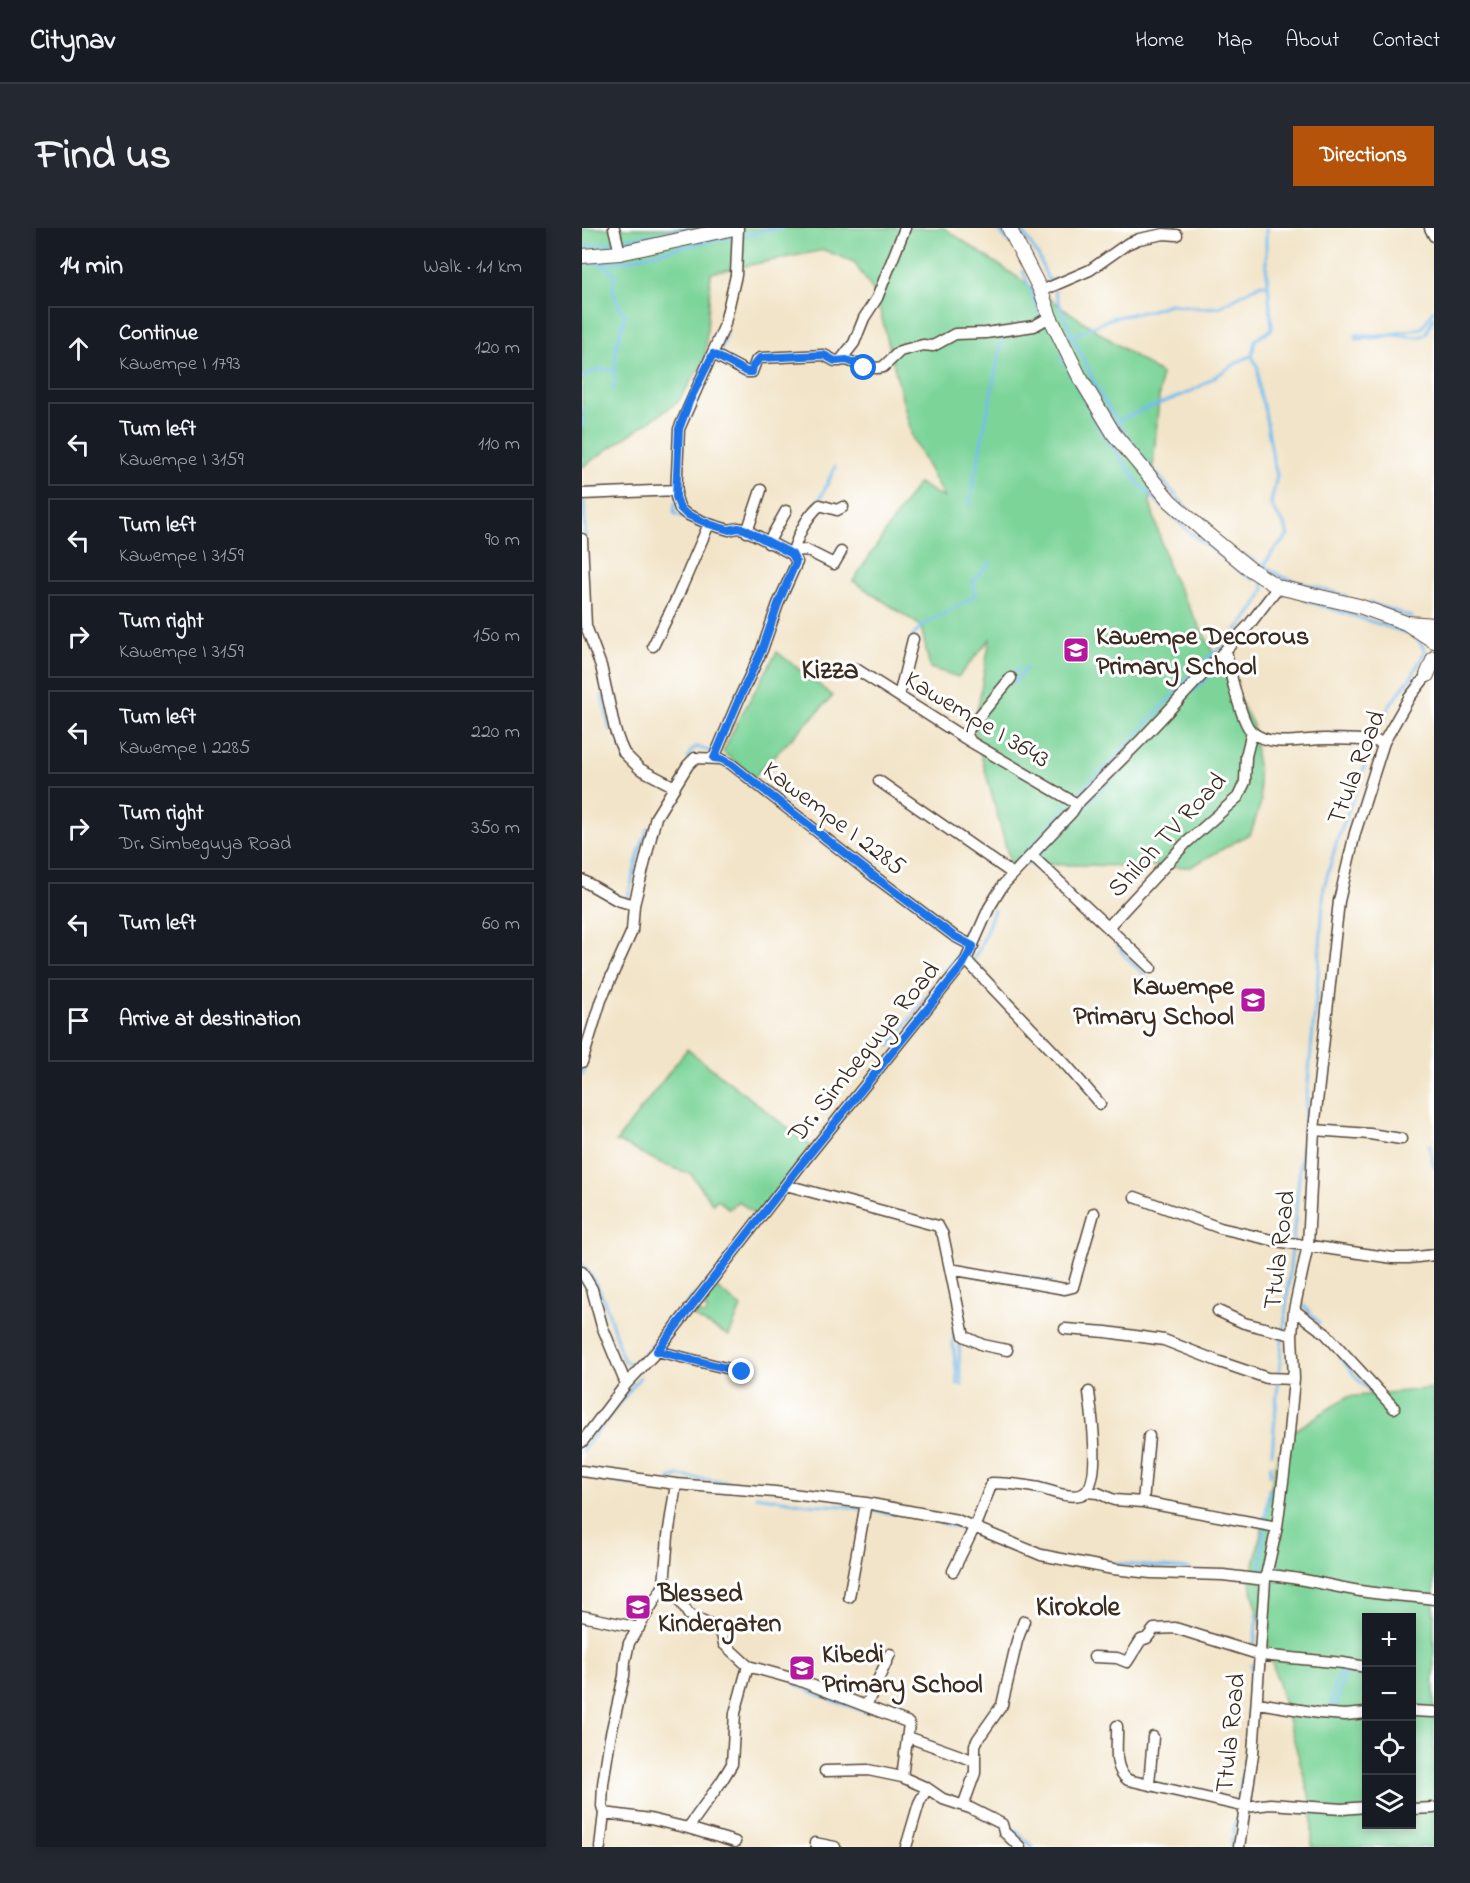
<!DOCTYPE html>
<html lang="en">
<head>
<meta charset="utf-8">
<style>
  :root { --surface:#171b24; --page:#242831; --text:#f1f3f6; --muted:#9ea1a6; --line:#363941; --accent:#b45309 }
  body { margin:0; font-family:"Indie Flower",sans-serif; background:var(--page); color:var(--text) }
  .controls { position:absolute; right:18px; bottom:18px; display:grid; overflow:hidden; border-radius:0px; box-shadow:0 3px 9px #0003 }
  .controls button { width:54px; height:54px; display:grid; place-items:center; padding:0; border:0; border-bottom:2px solid var(--line); background:var(--surface); color:var(--text); font:30px sans-serif }
  .stop { position:absolute; width:18px; height:18px; margin:-14px; border:4px solid #1a73e8; border-radius:50%; background:#fff }
  .stop.end { background:#1a73e8; border-color:#fff; box-shadow:0 2px 6px #0008 }
  .list { margin:0; padding:0; list-style:none }
  h2 { display:flex; justify-content:space-between; align-items:center; height:78px; margin:0; padding:0 24px; font-size:26px }
  h2 small { font-size:20px; font-weight:400; color:var(--muted) }
  .list li { display:grid; grid-template-columns:39px 1fr auto; gap:18px; align-items:center; box-sizing:border-box; height:84px; margin:0 12px 12px; padding:0 12px; border:2px solid var(--line); border-radius:0px }
  .list b { display:block; font-size:22px; white-space:nowrap }
  .list p { margin:0; font-size:20px; white-space:nowrap; color:var(--muted) }
  .list em { font-size:20px; font-style:normal; color:var(--muted) }
  .icon { flex:none; width:33px; height:33px; fill:none; stroke:currentColor; stroke-width:2; stroke-linecap:round; stroke-linejoin:round }
  .map { position:relative; flex:none; width:852px; height:1619px; overflow:hidden; border-radius:0px }
  header { display:flex; align-items:center; gap:36px; box-sizing:border-box; height:84px; padding:0 30px; background:var(--surface); border-bottom:2px solid var(--line) }
  header strong { font-size:28px }
  nav { display:flex; gap:33px; margin-inline-start:auto; font-size:21px }
  .intro { display:flex; align-items:center; justify-content:space-between; box-sizing:border-box; height:144px; padding:0 36px }
  h1 { margin:0; font-size:42px }
  .button { padding:15px 27px; border-radius:0px; background:var(--accent); color:#fff; font-size:21px; font-weight:700 }
  main { display:flex; gap:36px; padding:0 36px }
  aside { flex:1; background:var(--surface); border-radius:0px; box-shadow:0 3px 9px #0003 }
  .map>svg:first-child { display:block }
</style>
</head>
<body>
<header>
<strong>Citynav</strong>
<nav><a>Home</a><a>Map</a><a>About</a><a>Contact</a></nav>
</header>
<div class="intro"><h1>Find us</h1><a class="button">Directions</a></div>
<main>
<aside>
<h2>14 min<small>Walk · 1.1 km</small></h2>
<ul class="list">
<li><svg class="icon" aria-label="ahead" viewBox="0 0 24 24"><path d="M12 20V5M6 11l6-6 6 6"/></svg><div><b>Continue</b><p>Kawempe I 1793</p></div><em>120 m</em></li>
<li><svg class="icon" aria-label="left" viewBox="0 0 24 24"><path d="M17 20v-9H6M10 6l-5 5 5 5"/></svg><div><b>Turn left</b><p>Kawempe I 3159</p></div><em>110 m</em></li>
<li><svg class="icon" aria-label="left" viewBox="0 0 24 24"><path d="M17 20v-9H6M10 6l-5 5 5 5"/></svg><div><b>Turn left</b><p>Kawempe I 3159</p></div><em>90 m</em></li>
<li><svg class="icon" aria-label="right" viewBox="0 0 24 24"><path d="M7 20v-9h11M14 6l5 5-5 5"/></svg><div><b>Turn right</b><p>Kawempe I 3159</p></div><em>150 m</em></li>
<li><svg class="icon" aria-label="left" viewBox="0 0 24 24"><path d="M17 20v-9H6M10 6l-5 5 5 5"/></svg><div><b>Turn left</b><p>Kawempe I 2285</p></div><em>220 m</em></li>
<li><svg class="icon" aria-label="right" viewBox="0 0 24 24"><path d="M7 20v-9h11M14 6l5 5-5 5"/></svg><div><b>Turn right</b><p>Dr. Simbeguya Road</p></div><em>350 m</em></li>
<li><svg class="icon" aria-label="left" viewBox="0 0 24 24"><path d="M17 20v-9H6M10 6l-5 5 5 5"/></svg><div><b>Turn left</b></div><em>60 m</em></li>
<li><svg class="icon" aria-label="arrive" viewBox="0 0 24 24"><path d="M6 21V4h12l-3 4 3 4H6"/></svg><div><b>Arrive at destination</b></div></li>
</ul>
</aside>
<div class="map">
<svg width="852" height="1619" viewBox="0 0 852 1619">
  <rect width="100%" height="100%" fill="#fff"/>
  <filter id="ink" filterUnits="userSpaceOnUse"><feTurbulence type="fractalNoise" baseFrequency=".0167" numOctaves="2"/><feDisplacementMap in="SourceGraphic" scale="12" xChannelSelector="R" yChannelSelector="G"/><feConvolveMatrix kernelMatrix="1 2 1 2 8 2 1 2 1" color-interpolation-filters="sRGB"/></filter>
  <filter id="wash" filterUnits="userSpaceOnUse"><feTurbulence type="fractalNoise" baseFrequency=".008" numOctaves="4" result="noise"/><feDisplacementMap in="SourceGraphic" scale="24" xChannelSelector="R" yChannelSelector="G"/><feGaussianBlur stdDeviation="1.35" result="paint"/><feColorMatrix in="noise" values="0 0 0 0 0 0 0 0 0 0 0 0 0 0 0 0 0 1.4 0 .05"/><feComposite in="paint" operator="in"/></filter>
  <g filter="url(#wash)">
    <rect width="100%" height="100%" fill="#f2e4c8"/>
    <path fill="#7bd499" stroke="#5b7f5c" stroke-width="1.5" fill-rule="evenodd" d="M0,0h362l217,146 -11,129 20,69 83,153 8,77 -10,31 -60,34 -167,-3 -13,2 -37,-137 16,-90 -32,38 -28,-9 -9,-42 -68,-45 65,-98 26,15 -32,-61 -36,-142 -22,-33 -30,-12 -113,23 -6,86 -27,43 -96,65z
      M195,424l56,44 -79,81 -31,-25 16,-33z
      M105,821l124,97 -54,70 -19,-15 -9,8 -12,-10 -4,5 -22,-30 -24,-8 -46,-23 -5,-1z
      M135,1060l24,19 -12,29 -35,-19 4,-5 7,4 3,-6 -7,-3z
      M852,1160v459h-122v-42l-62,-222 28,-128 16,-24 53,-34zM784,1390h46v206h-46z"/>
    <g fill="none" stroke-linecap="round" stroke-linejoin="round">
      <path stroke="#77bdee" stroke-width="3" d="M415,0l13,15
        M438,0l19,29 9,23h9
        M160,8l41,-8
        M0,18l24,-2 8,-3 76,-13
        M0,35l38,-1 56,-14 56,-11v7
        M16,35l10,4 1,4 6,1 -2,17 4,14 8,13 -9,32 -2,41
        M441,43l18,46
        M472,62l18,45 28,59 17,28 26,36 43,49
        M810,106l30,-6 12,-18
        M774,107h27
        M488,109l42,-19 36,-7 22,-7 31,4 18,-1 42,-23 7,1
        M773,111l21,-1 15,-3 28,2 7,-3 8,-17
        M138,125l6,-19
        M479,127l40,77 39,53 46,44 56,44 13,7
        M0,149l18,-8 15,2
        M0,180l1,3
        M535,194c26,-16 56,-20 82,-35 11,-6 43,-30 53,-31
        M0,198l1,-8
        M0,261l31,-1
        M237,273l16,-34
        M93,275l-1,10 9,4
        M387,278l33,-167 5,-6
        M3,309l-1,-38 3,-2
        M662,327l19,12 10,-16 15,-15 -3,-10 -12,-17 -2,-6 6,-28 -3,-11 -9,-52 -6,-23 -1,-21 -6,-12 3,-16 16,-10 1,-3 -6,-62v-37
        M683,338l17,11 64,19
        M722,372l100,32 14,7 7,12 -13,25 -22,29 -17,33
        M788,375l42,14
        M330,410l9,-12 54,-30 -2,-15 18,-19
        M648,426l28,-30 20,-27 8,-3
        M430,447l7,-8
        M432,455l12,-15
        M611,464l28,-30
        M20,467l8,35
        M106,531l3,-8 5,-4 17,5
        M492,570c13,-14 27,-26 40,-39 29,-30 56,-62 85,-92 24,-24 51,-45 65,-77l-2,-7
        M455,629l104,-109
        M446,636l1,-1 11,7
        M44,671l2,-3 11,-44 9,-23
        M386,711h1l10,-33 6,-8 85,-95
        M534,714l8,13 23,23
        M390,733l7,-11 15,-40
        M308,818l75,-100
        M0,846l3,-10
        M847,917l5,22
        M207,962l25,8
        M711,1012l25,-263 6,-90 13,-46 23,-61 11,-35 -2,-1
        M0,1036c22,24 29,57 38,87l4,10 7,3 13,-9 51,-61
        M421,1045l49,9
        M722,1078l15,17
        M373,1091l-2,25 5,41
        M702,1102l8,-83
        M378,1107l-1,29 3,21
        M758,1129l20,25 12,10
        M697,1148l3,-37
        M0,1223l58,-74
        M690,1225l6,-70h-2
        M688,1247l1,-10
        M5,1249l42,7 28,3
        M88,1251l9,-3 67,9
        M174,1268l52,8 35,2 52,8
        M680,1292h3l4,-31
        M358,1294l28,9
        M420,1316l36,15
        M526,1335l81,6
        M673,1346l6,-2 3,-43
        M672,1421l3,-35
        M213,1456l33,15 39,13
        M749,1482l3,-25 6,-11 1,-8
        M754,1483l10,-46
        M657,1569l8,-53 5,-79
        M423,1596l10,6 18,17
        M651,1607l3,-15
        M649,1619l1,-8"/>
    </g>
  </g>
  <g filter="url(#ink)">
    <g fill="none" stroke-linecap="round" stroke-linejoin="round">
      <defs>
        <path id="minor" d="M32,0l6,25
          M848,0l4,8
          M459,63l49,-21 37,-26 12,-5 25,-5 13,1
          M131,126l34,18h5l4,-11 4,-3 64,-3 11,6 12,-1 17,7 13,1 6,-1 17,-16 23,-6 10,1 22,-12 31,-1 48,-7 16,-9
          M258,133l14,-18 10,-25 13,-20 28,-70
          M0,266l95,-4
          M165,304l14,-42
          M0,311l4,87 15,40 14,64 5,14 4,9 16,16 35,18
          M186,315l18,-32
          M211,323l13,-1 28,14 7,-12
          M210,326c6,-18 13,-36 28,-49l17,5 6,-3
          M71,418l23,-46 33,-76
          M644,421c2,16 15,74 26,83 21,17 52,6 77,7 18,0 37,1 55,3
          M274,441l115,73 106,62
          M317,468l14,-57
          M389,514l-5,-8 1,-3 44,-53
          M132,530l25,-59 23,-49 16,-46 19,-42 -5,-8 -48,-25 -6,-1 -9,2 -20,-6 -23,-10 -6,-5 -4,-12 3,-68 45,-102 12,-52 2,-47
          M297,553l134,93
          M449,627l120,113
          M0,652l35,20 17,5
          M526,699l77,-83 53,-47 7,-15 1,-26 6,-24
          M384,732l102,107 32,37
          M0,834l19,-62 31,-69 2,-26 22,-88 32,-52 7,-7 26,1 10,5 140,110 83,62 19,10
          M732,902l56,4 31,5
          M204,957l152,41 5,9 21,101 19,9 24,5
          M553,969l85,31 56,13 117,17h16l25,-3
          M368,1041l115,20 8,-2 21,-74
          M0,1044l10,17 10,37 24,58
          M712,1082l32,24 68,74
          M636,1083l26,12 48,12
          M483,1101l41,3 58,8 56,22 47,16 27,1
          M75,1123l85,21
          M0,1214l44,-58 31,-33 143,-185 166,-206 23,-52 14,-23 69,-73 5,-8 64,-64 108,-115 29,-38
          M0,1243l94,13 99,8 91,11 91,17 84,35 72,14 38,4 72,2 42,5
          M504,1264l12,1 16,7 29,2 134,25
          M561,1274l6,-66
          M371,1343l21,-43 18,-45c16,0 31,2 47,5 13,3 27,10 41,7 24,-5 11,-85 9,-103
          M686,1347c31,2 61,11 92,16 24,4 49,5 74,8
          M82,1357l18,19 7,11 25,12 8,7 2,10 24,22 50,14 109,42 2,2 -7,53
          M267,1369l17,-94
          M0,1388l57,12
          M512,1429l23,1 10,4 14,-22 6,-2 7,-9 21,-1 86,27 82,8 23,4
          M676,1475l61,10 26,2 21,-2
          M284,1478l24,-52
          M830,1483l22,1
          M535,1498c1,19 -5,42 11,54l118,27 24,-3 72,5 24,-2
          M326,1509l67,24
          M243,1543l43,-1 34,7 25,11 16,11 27,9 32,16 2,8 16,15
          M567,1556l4,-47
          M381,1578l12,-33v-28l3,-6 24,-34 15,-64 7,-20
          M830,1581l22,-1
          M22,1585l46,6 38,9 33,-46 11,-18 3,-51 13,-47
          M106,1600l47,14
          M233,1615l20,4
          M18,1619l4,-34 -2,-7 1,-22 7,-46 14,-62 1,-15 4,-18 35,-58 4,-49 8,-52
          M324,1619l13,-44 8,-15
          M657,1619l14,-93 12,-174 12,-53 11,-84 6,-64 -2,-44 2,-25 14,-65 6,-115 25,-229 16,-68 29,-91 25,-44 18,-23"/>
        <path id="tertiary" d="M427,0l32,63 9,26 29,59 35,58 56,67 37,33 43,35 28,18 81,19 47,17 28,18
          M0,28l38,-3 114,-25
          M826,395l26,2
          M845,447l7,-17"/>
      </defs>
      <use href="#minor" stroke="#564638" stroke-width="13"/>
      <use href="#tertiary" stroke="#564638" stroke-width="16"/>
      <use href="#minor" stroke="#fff" stroke-width="10"/>
      <use href="#tertiary" stroke="#fff" stroke-width="14"/>
    </g>
  </g>
  <g fill="none" stroke-linecap="round" stroke-linejoin="round" filter="url(#ink)">
    <path stroke="#1a73e8" stroke-width="8" d="M160,1144l-85,-21 143,-185 162,-200 11,-20 -19,-10 -83,-62 -140,-110 -10,-5 -7,-1 25,-59 23,-49 16,-46 18,-42 -4,-8 -48,-25 -6,-1 -9,2 -20,-6 -23,-10 -6,-6 -4,-11 3,-68 10,-27 24,-48 34,18h5l1,-6 7,-8 64,-3 11,6 12,-1 17,8"/>
  </g>
  <defs>
    <symbol id="school-square" viewBox="-11 -11 22 22"><rect x="-9" y="-9" width="18" height="18" rx="4" fill="#b5179e" stroke="#fff"/><path d="M0-5L7-2L0 1L-7-2ZM-4 1L0 2.5L4 1V4Q0 6-4 4Z" fill="#fff"/></symbol>
  </defs>
  <g fill-rule="evenodd">
    <use href="#school-square" x="479" y="407" width="30" height="30"/>
    <use href="#school-square" x="656" y="757" width="30" height="30"/>
    <use href="#school-square" x="41" y="1364" width="30" height="30"/>
    <use href="#school-square" x="205" y="1425" width="30" height="30"/>
  </g>
  <g text-anchor="middle" stroke-width="6" stroke-linejoin="round" paint-order="stroke">
    <g font-size="26" font-weight="bold" fill="#3b2a1e" stroke="#fff" text-anchor="start">
      <text x="514" y="416">Kawempe Decorous<tspan x="514" dy="30">Primary School</tspan></text>
      <text x="652" y="766" text-anchor="end">Kawempe<tspan x="652" dy="30">Primary School</tspan></text>
      <text x="76" y="1373">Blessed<tspan x="76" dy="30">Kindergaten</tspan></text>
      <text x="240" y="1434">Kibedi<tspan x="240" dy="30">Primary School</tspan></text>
    </g>
    <g font-size="26" fill="#3b2a1e" stroke="#fff">
      <text transform="translate(396 490) rotate(31)" y="9">Kawempe I 3643</text>
      <text transform="translate(773 539) rotate(-69)" y="9">Ttula Road</text>
      <text transform="translate(253 589) rotate(37)" y="9">Kawempe I 2285</text>
      <text transform="translate(584 606) rotate(-47)" y="9">Shiloh TV Road</text>
      <text transform="translate(281 823) rotate(-51)" y="9">Dr. Simbeguya Road</text>
      <text transform="translate(696 1022) rotate(-83)" y="9">Ttula Road</text>
      <text transform="translate(647 1505) rotate(-84)" y="9">Ttula Road</text>
    </g>
    <g font-size="28" font-weight="bold" fill="#3b2a1e" stroke="#fff">
      <text x="248" y="450">Kizza</text>
      <text x="496" y="1387">Kirokole</text>
    </g>
  </g>
</svg>
<div class="controls">
<button>+</button>
<button>−</button>
<button><svg class="icon" aria-label="locate" viewBox="0 0 24 24"><circle cx="12" cy="12" r="6"/><path d="M12 2v4M12 18v4M2 12h4M18 12h4"/></svg></button>
<button><svg class="icon" aria-label="layers" viewBox="0 0 24 24"><path d="M12 4l9 5-9 5-9-5zM3 14l9 5 9-5"/></svg></button>
</div>
<div class="stop" style="left:282px;top:140px"></div>
<div class="stop end" style="left:160px;top:1144px"></div>
</div>
</main>
</body>
</html>
